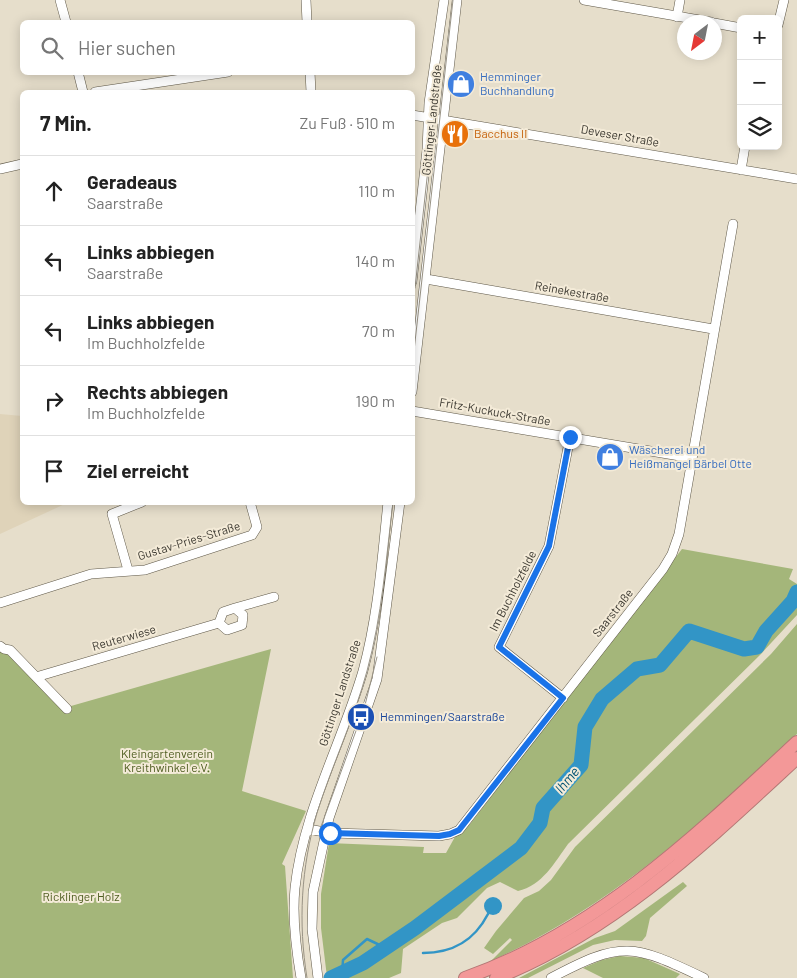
<!DOCTYPE html>
<html lang="de">
<head>
<meta charset="utf-8">
<style>
  :root { --surface:#fff; --page:#f2f2f2; --text:#222; --muted:#767676; --line:#e0e0e0 }
  body { margin:0; font-family:Barlow,sans-serif; background:var(--page); color:var(--text) }
  .controls { position:absolute; right:15px; top:15px; display:grid; overflow:hidden; border-radius:8px; box-shadow:0 2px 12px #0003 }
  .controls button { width:45px; height:45px; display:grid; place-items:center; padding:0; border:0; border-bottom:1px solid var(--line); background:var(--surface); color:var(--text); font:25px sans-serif }
  .compass { position:absolute; left:677px; top:15px; width:45px; height:45px; border-radius:50%; background:var(--surface); box-shadow:0 2px 12px #0003; rotate:212deg }
  .stop { position:absolute; width:15px; height:15px; margin:-11px; border:4px solid #1a73e8; border-radius:50%; background:#fff }
  .stop.end { background:#1a73e8; border-color:#fff; box-shadow:0 1px 5px #0008 }
  .list { margin:0; padding:0; list-style:none }
  h2 { display:flex; justify-content:space-between; align-items:center; height:65px; margin:0; padding:0 20px; font-size:21px }
  h2 small { font-size:16px; font-weight:400; color:var(--muted) }
  .list li { display:grid; grid-template-columns:32px 1fr auto; gap:15px; align-items:center; box-sizing:border-box; height:70px; padding:0 20px; border-top:1px solid var(--line) }
  .list b { display:block; font-size:19px; white-space:nowrap }
  .list p { margin:0; font-size:16px; white-space:nowrap; color:var(--muted) }
  .list em { font-size:16px; font-style:normal; color:var(--muted) }
  .icon { flex:none; width:28px; height:28px; fill:none; stroke:currentColor; stroke-width:2; stroke-linecap:round; stroke-linejoin:round }
  .map { position:relative; flex:none; width:797px; height:978px; overflow:hidden }
  .search { position:absolute; background:var(--surface); box-shadow:0 2px 12px #0003; left:20px; top:20px; width:395px; height:55px; display:flex; align-items:center; gap:12px; box-sizing:border-box; padding:0 18px; border-radius:8px; color:var(--muted); font-size:19px }
  .panel { position:absolute; background:var(--surface); box-shadow:0 2px 12px #0003; left:20px; top:90px; width:395px; height:415px; border-radius:8px }
  .map>svg:first-child { display:block }
</style>
</head>
<body>
<div class="map">
<svg width="797" height="978" viewBox="0 0 797 978">
  <rect width="100%" height="100%" fill="#e6decb"/>
  <path fill="#dfd3b9" d="M0,414l22,2v86l45,1 -67,31z"/>
  <path fill="#a4b67a" d="M682,549l111,20 -4,10 8,5v31l-37,40 -192,189c-13,18 -26,42 -50,47l-18,-9 -13,6 -30,30 -15,5 -39,26 -2,24 -12,5h-51l9,-3 36,-23 114,-83 -2,-3 -133,95 -17,10 -18,6 -6,-49v-34l8,-51 95,4 -1,6h23l10,-18 14,-11z
    M797,624v110c-95,89 -186,173 -306,227l21,-21 -2,-2 -17,16 -9,-6 12,-17 28,-33 15,-7 12,-11 24,-33 196,-193z
    M271,649l-29,142 64,20 -24,53 3,2 8,112h-293v-328l6,3 58,55z
    M683,882l4,4 -37,32 -4,18 -4,5 -27,-1 -22,5 -65,33h-9l76,-40 20,-7z
    M620,956l24,2 36,16 -4,4h-73l-20,-10 19,-8z"/>
  <path fill="#3295c6" d="M484 906a9 9 0 1 1 18 0a9 9 0 1 1-18 0Z"/>
  <g fill="none" stroke-linecap="round" stroke-linejoin="round">
    <path stroke="#3295c6" stroke-width="2.5" d="M423,953c30,0 51,-12 65,-39
      M342,974l1,-14 24,-21 19,9"/>
    <path stroke="#3295c6" stroke-width="15" d="M331,978l32,-15 52,-35 106,-80 19,-25 3,-15 38,-43 4,-38 17,-28 35,-30 23,-4 29,-34 55,18 13,-2 9,-16 27,-30 4,-9"/>
    <defs>
      <path id="minor" d="M60,0l6,22
        M306,0l1,22
        M584,0l127,22
        M677,17l3,-17
        M714,23l27,5
        M778,25l6,-25
        M78,72l5,20
        M310,72l1,20
        M95,92l133,-20
        M412,115l385,64
        M0,169l22,-5
        M741,170l4,-24
        M426,279l287,50
        M412,282l15,-132 2,-47 15,-103
        M412,392l45,-392
        M412,411l280,47
        M128,570l-16,-56 30,-12
        M0,603l91,-29 54,-4 107,-35 5,-8 -7,-25
        M235,608l8,7 -1,10 -15,5 -8,-7 4,-11z
        M235,608l39,-11
        M0,646l4,3 6,1 57,59
        M36,677l183,-54
        M563,698l-64,-51 50,-101 21,-109
        M308,829l22,4 109,3 11,-2 9,-4 204,-261 9,-15 7,-20 54,-310
        M301,978c-5,-29 -9,-61 -6,-90 8,-76 47,-145 68,-217 15,-55 19,-112 25,-169
        M318,978l-6,-49 1,-37 16,-74 48,-139 23,-177
        M551,978c71,-38 82,-34 153,0"/>
      <path id="highway" d="M465,978c131,-46 232,-143 332,-236
        M496,978c118,-47 209,-135 301,-220"/>
    </defs>
    <use href="#minor" stroke="#5f5848" stroke-width="10"/>
    <use href="#highway" stroke="#b37774" stroke-width="14"/>
    <use href="#minor" stroke="#fff" stroke-width="9"/>
    <use href="#highway" stroke="#f39898" stroke-width="12"/>
    <path stroke="#999385" stroke-width="1" d="M415,288l21,-192
      M412,369l41,-369
      M319,832l45,-123 13,-52
      M307,978c-9,-56 -6,-110 10,-165 15,-48 37,-94 50,-142 15,-55 19,-112 26,-169"/>
  </g>
  <g fill="none" stroke-linecap="round" stroke-linejoin="round">
    <path stroke="#1a73e8" stroke-width="6" d="M330,833l109,3 11,-2 9,-4 104,-132 -64,-51 50,-101 21,-109"/>
  </g>
  <defs>
    <symbol id="shop-disc" viewBox="-11 -11 22 22"><circle r="9.5" fill="#3f7fe0" stroke="#f4ebd8"/><path d="M-5-2.5h2.3a2.7 3.5 0 0 1 5.4 0H5L5.5 6h-11ZM-1.5-2.5h3a1.5 2.3 0 0 0-3 0Z" fill="#fff"/></symbol>
    <symbol id="restaurant-disc" viewBox="-11 -11 22 22"><circle r="9.5" fill="#e8710a" stroke="#f4ebd8"/><path d="M-5-6h1v4h1v-4h1v4h1v-4h1v5L-1.5 .5V6h-2V.5L-5-1ZM5-6V6H3V1.5H1.5Q1.5-4 5-6Z" fill="#fff"/></symbol>
    <symbol id="bus-disc" viewBox="-11 -11 22 22"><circle r="9.5" fill="#1a4fb4" stroke="#f4ebd8"/><path d="M-5-6H5V4H4V6H2V4H-2V6H-4V4H-5ZM-3.5-4V0h7V-4ZM-3.5 1.2v1.5H-2V1.2ZM2 1.2v1.5H3.5V1.2Z" fill="#fff"/></symbol>
  </defs>
  <g fill-rule="evenodd">
    <use href="#shop-disc" x="445" y="68" width="32" height="32"/>
    <use href="#restaurant-disc" x="439" y="118" width="32" height="32"/>
    <use href="#shop-disc" x="594" y="441" width="32" height="32"/>
    <use href="#bus-disc" x="345" y="701" width="32" height="32"/>
  </g>
  <g text-anchor="middle" stroke-width="4" stroke-linejoin="round" paint-order="stroke">
    <g font-size="12" fill="#366cbe" stroke="#f4ebd8" text-anchor="start">
      <text x="480" y="81">Hemminger<tspan x="480" dy="14">Buchhandlung</tspan></text>
      <text x="629" y="454">Wäscherei und<tspan x="629" dy="14">Heißmangel Bärbel Otte</tspan></text>
    </g>
    <g font-size="12" fill="#3c3931" stroke="#f4ebd8">
      <text transform="translate(432 120) rotate(-84)" y="4">Göttinger Landstraße</text>
      <text transform="translate(620 136) rotate(10)" y="4">Deveser Straße</text>
      <text transform="translate(572 292) rotate(10)" y="4">Reinekestraße</text>
      <text transform="translate(495 412) rotate(10)" y="4">Fritz-Kuckuck-Straße</text>
      <text transform="translate(189 541) rotate(-17)" y="4">Gustav-Pries-Straße</text>
      <text transform="translate(513 591) rotate(-63)" y="4">Im Buchholzfelde</text>
      <text transform="translate(613 613) rotate(-52)" y="4">Saarstraße</text>
      <text transform="translate(124 638) rotate(-16)" y="4">Reuterwiese</text>
      <text transform="translate(340 693) rotate(-72)" y="4">Göttinger Landstraße</text>
    </g>
    <g font-size="12" fill="#c56008" stroke="#f4ebd8" text-anchor="start">
      <text x="474" y="138">Bacchus II</text>
    </g>
    <g font-size="12" fill="#164399" stroke="#f4ebd8" text-anchor="start">
      <text x="380" y="721">Hemmingen/Saarstraße</text>
    </g>
    <g font-size="12" fill="#4e5d20" stroke="#f4ebd8">
      <text x="167" y="758">Kleingartenverein<tspan x="167" dy="14">Kreithwinkel e.V.</tspan></text>
      <text x="81" y="901">Ricklinger Holz</text>
    </g>
    <g font-size="14" font-style="italic" fill="#035375" stroke="#f4ebd8">
      <text transform="translate(567 780) rotate(-50)" y="5">Ihme</text>
    </g>
  </g>
</svg>
<div class="controls">
<button>+</button>
<button>−</button>
<button><svg class="icon" aria-label="layers" viewBox="0 0 24 24"><path d="M12 4l9 5-9 5-9-5zM3 14l9 5 9-5"/></svg></button>
</div>
<svg class="compass" viewBox="-18 -18 36 36"><path d="M0-13l5 13h-10z" fill="#e53935"/><path d="M0 13l5-13h-10z" fill="#767676"/></svg>
<div class="stop" style="left:330px;top:833px"></div>
<div class="stop end" style="left:570px;top:437px"></div>
<div class="search"><svg class="icon" aria-label="search" viewBox="0 0 24 24"><circle cx="10" cy="10" r="6"/><path d="M15 15l6 6"/></svg>Hier suchen</div>
<section class="panel">
<h2>7 Min.<small>Zu Fuß · 510 m</small></h2>
<ul class="list">
<li><svg class="icon" aria-label="ahead" viewBox="0 0 24 24"><path d="M12 20V5M6 11l6-6 6 6"/></svg><div><b>Geradeaus</b><p>Saarstraße</p></div><em>110 m</em></li>
<li><svg class="icon" aria-label="left" viewBox="0 0 24 24"><path d="M17 20v-9H6M10 6l-5 5 5 5"/></svg><div><b>Links abbiegen</b><p>Saarstraße</p></div><em>140 m</em></li>
<li><svg class="icon" aria-label="left" viewBox="0 0 24 24"><path d="M17 20v-9H6M10 6l-5 5 5 5"/></svg><div><b>Links abbiegen</b><p>Im Buchholzfelde</p></div><em>70 m</em></li>
<li><svg class="icon" aria-label="right" viewBox="0 0 24 24"><path d="M7 20v-9h11M14 6l5 5-5 5"/></svg><div><b>Rechts abbiegen</b><p>Im Buchholzfelde</p></div><em>190 m</em></li>
<li><svg class="icon" aria-label="arrive" viewBox="0 0 24 24"><path d="M6 21V4h12l-3 4 3 4H6"/></svg><div><b>Ziel erreicht</b></div></li>
</ul>
</section>
</div>
</body>
</html>
